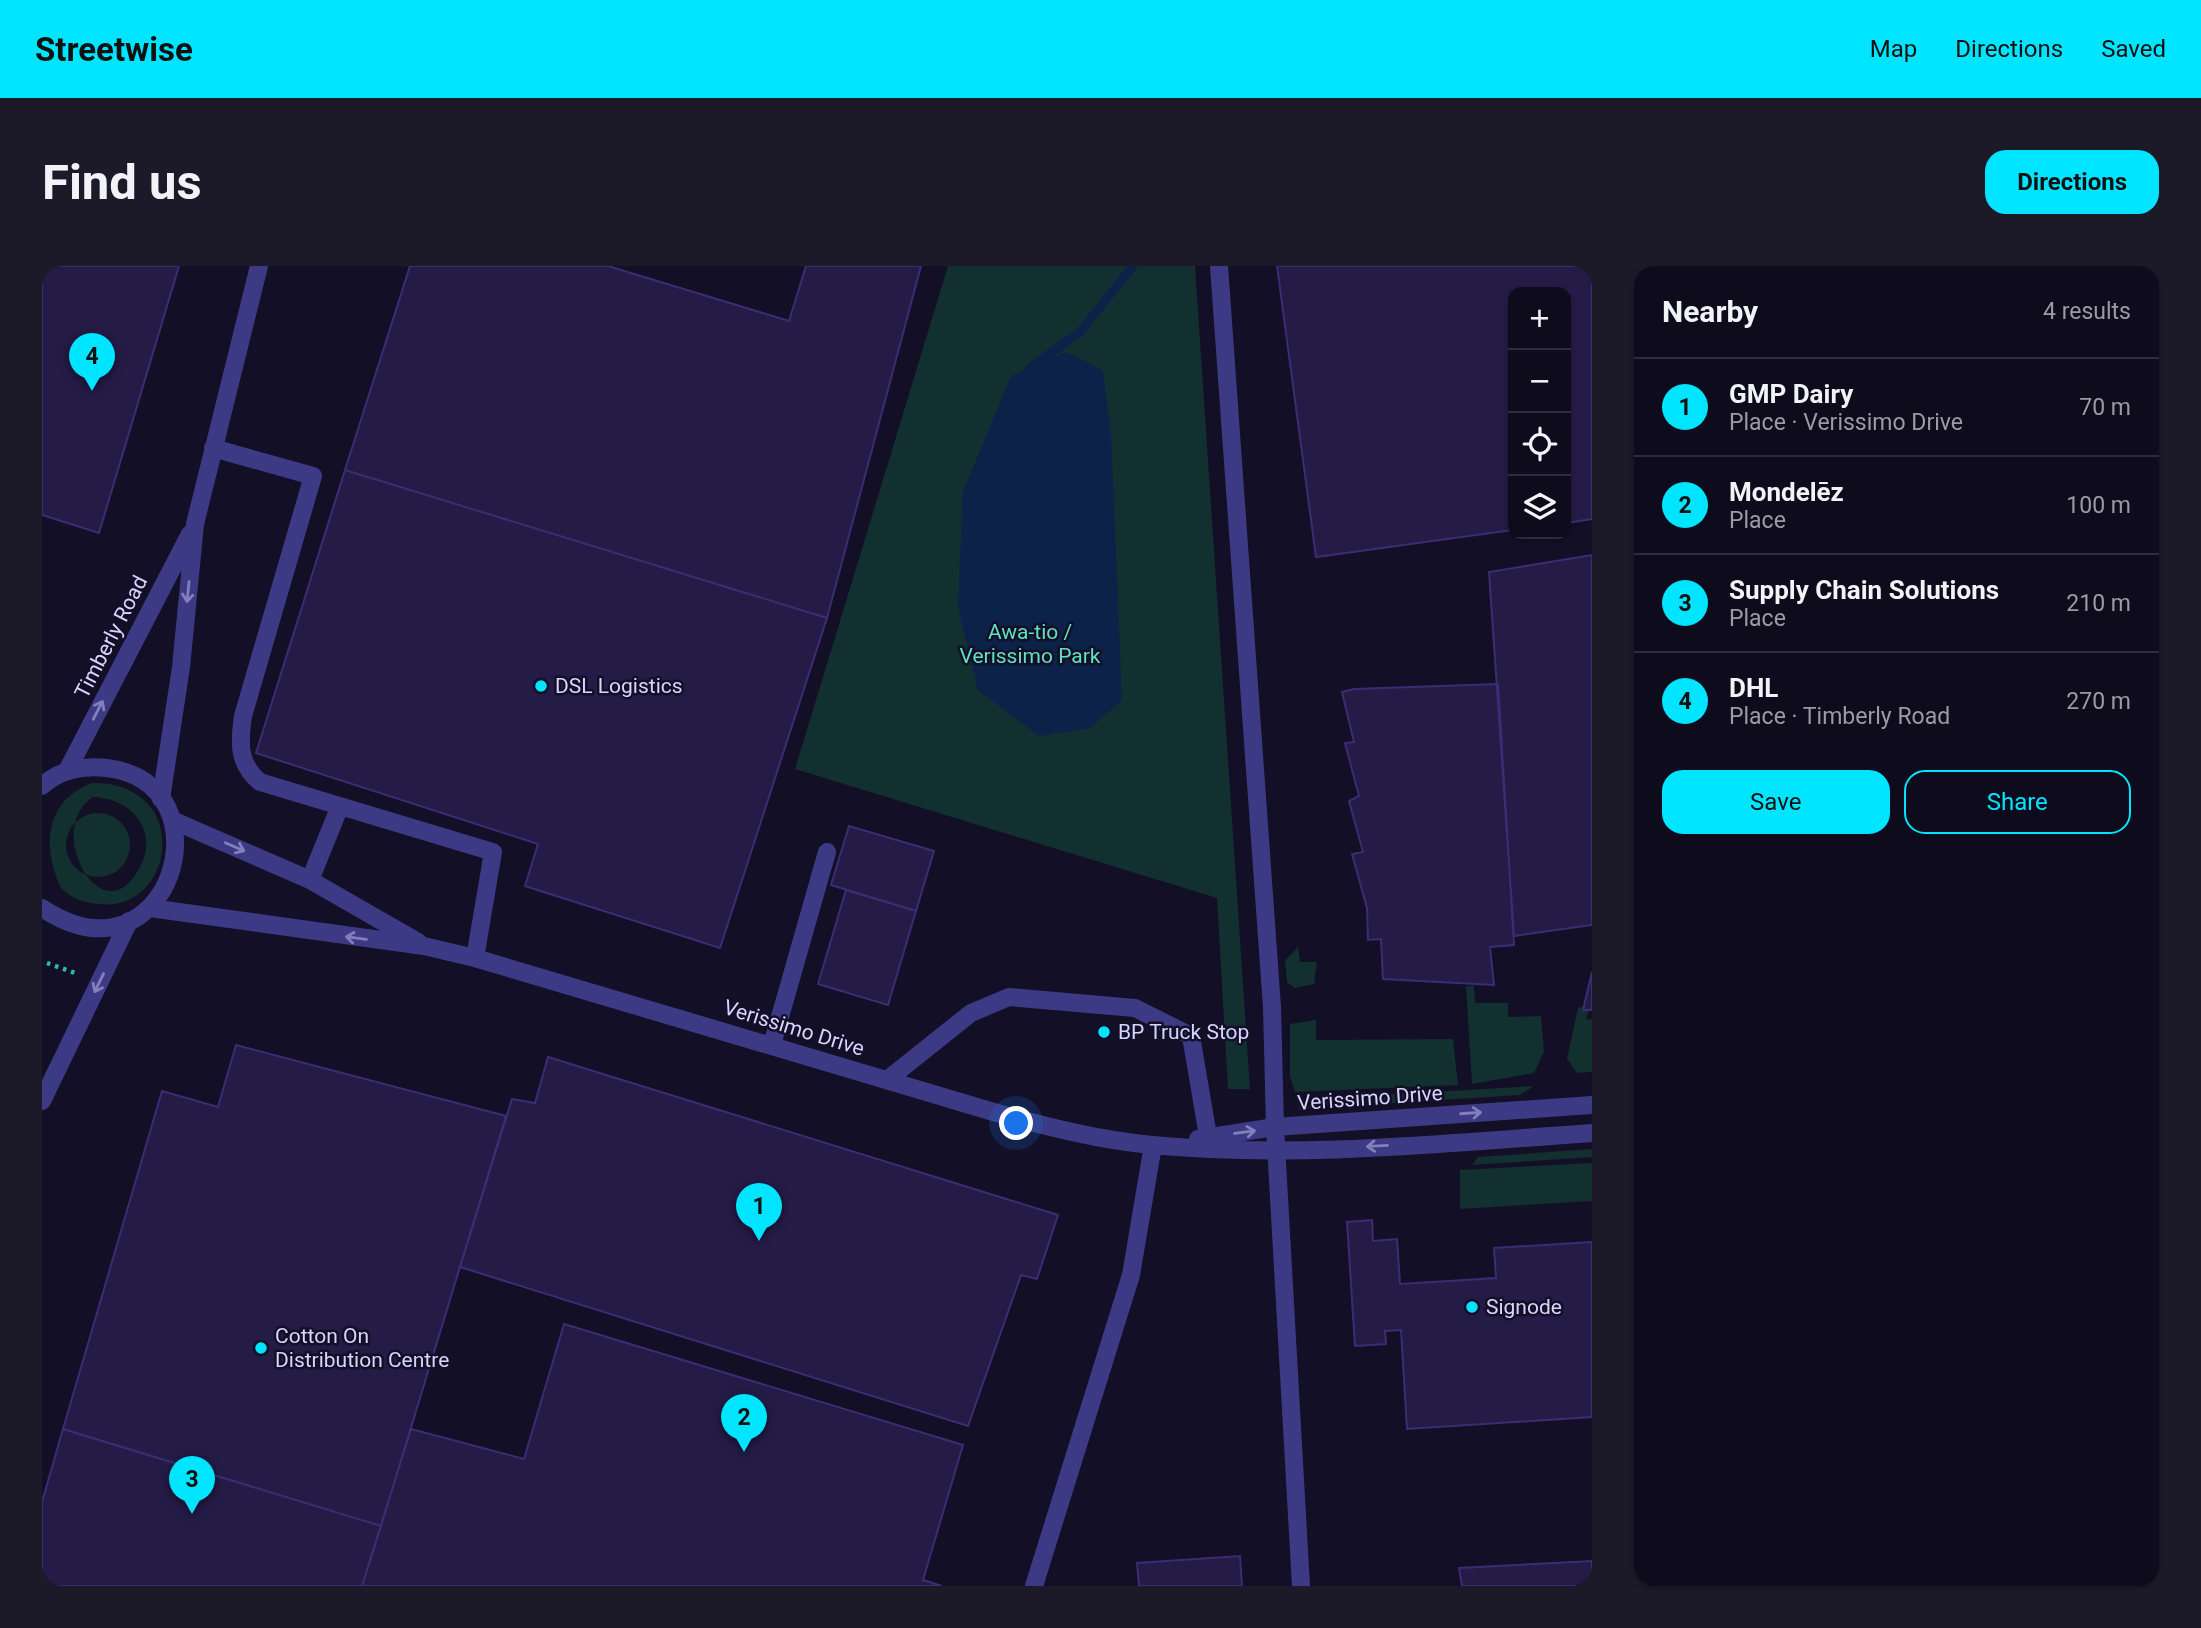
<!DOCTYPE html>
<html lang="en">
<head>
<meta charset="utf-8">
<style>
  :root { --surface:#0e0b1c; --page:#1c1929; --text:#f1f3f6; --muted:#9b9ba3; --line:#2e2b3b; --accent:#00e5ff }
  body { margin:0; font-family:Roboto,sans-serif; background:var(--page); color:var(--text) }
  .controls { position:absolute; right:21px; top:21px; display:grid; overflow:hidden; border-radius:14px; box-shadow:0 2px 5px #0004 }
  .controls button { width:63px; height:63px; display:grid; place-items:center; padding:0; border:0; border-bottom:2px solid var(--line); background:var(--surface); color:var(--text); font:35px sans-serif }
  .you { position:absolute; left:975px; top:858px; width:24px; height:24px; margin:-18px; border:5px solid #fff; border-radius:50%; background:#1a73e8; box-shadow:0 0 0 10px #1a73e833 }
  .badge { display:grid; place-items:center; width:46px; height:46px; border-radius:50%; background:var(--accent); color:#111; font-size:23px; font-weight:700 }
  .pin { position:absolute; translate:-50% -58px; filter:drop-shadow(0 2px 4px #0008) }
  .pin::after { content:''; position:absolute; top:37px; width:24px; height:21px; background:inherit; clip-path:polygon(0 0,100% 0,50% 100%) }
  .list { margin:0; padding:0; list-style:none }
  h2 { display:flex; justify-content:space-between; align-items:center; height:91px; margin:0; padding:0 28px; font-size:30px }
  h2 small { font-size:23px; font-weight:400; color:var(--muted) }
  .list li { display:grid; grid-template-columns:46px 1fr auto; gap:21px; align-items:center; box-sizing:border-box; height:98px; padding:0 28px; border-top:2px solid var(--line) }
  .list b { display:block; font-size:26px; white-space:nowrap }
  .list p { margin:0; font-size:23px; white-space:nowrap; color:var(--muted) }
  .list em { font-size:23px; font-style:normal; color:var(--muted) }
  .actions { display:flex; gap:14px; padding:21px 28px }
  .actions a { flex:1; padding:16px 0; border:2px solid var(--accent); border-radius:21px; text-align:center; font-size:24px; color:var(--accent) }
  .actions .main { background:var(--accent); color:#111 }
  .icon { flex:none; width:38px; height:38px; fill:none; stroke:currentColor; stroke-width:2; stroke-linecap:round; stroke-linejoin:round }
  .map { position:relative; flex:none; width:1550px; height:1320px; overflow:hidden; border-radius:21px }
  header { display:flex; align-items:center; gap:42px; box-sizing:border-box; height:98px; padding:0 35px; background:var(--accent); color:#111 }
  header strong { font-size:33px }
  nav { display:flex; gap:38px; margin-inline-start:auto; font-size:24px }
  .intro { display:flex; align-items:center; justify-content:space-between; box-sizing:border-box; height:168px; padding:0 42px }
  h1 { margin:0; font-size:49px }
  .button { padding:18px 32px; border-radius:21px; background:var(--accent); color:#111; font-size:24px; font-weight:700 }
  main { display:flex; gap:42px; padding:0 42px }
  aside { flex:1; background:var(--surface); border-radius:21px; box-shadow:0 2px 5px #0004 }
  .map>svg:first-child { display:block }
</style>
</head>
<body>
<header>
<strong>Streetwise</strong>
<nav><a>Map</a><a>Directions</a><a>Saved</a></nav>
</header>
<div class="intro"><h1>Find us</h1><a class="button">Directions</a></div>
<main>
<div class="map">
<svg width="1550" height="1320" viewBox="0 0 1550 1320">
  <rect width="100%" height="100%" fill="#130f26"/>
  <path fill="#12302f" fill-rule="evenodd" d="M906,0h247l55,823h-22l-11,-191 -422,-129z
    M50,517c102,-1 83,130 8,121 -15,-1 -28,-5 -39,-16 -19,-40 -17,-87 31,-105zM51,531c36,1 66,31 48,68 -37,76 -99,-35 -48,-68z
    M24 579a32 32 0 1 1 64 0a32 32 0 1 1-64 0Z
    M1256,681l2,15h17l-3,22 -19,4 -8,-6 -2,-21z
    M1432,719l1,18h33v14l33,-1 3,36 -10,21 -62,11 -6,-97z
    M1548,738l-4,16 6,-1v53l-15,1 -10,-14 11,-51z
    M1274,754v20l137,-1 5,46 -163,7 -5,-16v-52z
    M1492,820l-14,9 -221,14 -1,-9z
    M1550,883v8l-120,8 6,-8z
    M1550,897v38l-132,8v-39z"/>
  <path fill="#0c2248" d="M1024,86l37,18 8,63 11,267 -32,28 -51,8 -61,-46 -20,-83 5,-115 48,-116z"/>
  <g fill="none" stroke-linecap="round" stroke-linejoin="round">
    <path stroke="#0c2248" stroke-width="9" d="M988,102l50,-36 53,-66"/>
  </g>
  <path fill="#241b47" stroke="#3b2d73" stroke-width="2" d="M0,0h137l-80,267 -57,-18z
    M368,0h198l181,55 17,-55h115l-94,352 -482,-148z
    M1235,0h315v253l-26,4v-231h-53v238l-197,27z
    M303,204l482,148 -107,330 -195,-62 13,-42 -282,-91z
    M1550,289v370l-78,11 -25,-364z
    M1456,418l16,261 -24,2 4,38 -111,-6 -2,-40 -13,1 -1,-32 -15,-54 11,-2 -14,-51 10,-5 -14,-53 9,-1 -12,-50 12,-3z
    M807,560l85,25 -18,60 -85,-26z
    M804,624l70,21 -28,94 -70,-21z
    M1550,706v38h-9z
    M194,779l270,71 -125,410 -318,-97 99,-338 56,16z
    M506,791l510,158 -21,64 -16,-4 -53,151 -508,-159 52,-168 23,4z
    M1330,954l1,21 24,-2 3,45 96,-6 -2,-30 98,-6v175l-185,12 -6,-99 -16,1 1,13 -31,2 -8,-124z
    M522,1058l399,121 -40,135 19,6h-580l49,-157 113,30z
    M21,1163l318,97 -19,60h-320v-84z
    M1198,1290l2,30h-103l-2,-23z
    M1550,1295v25h-130l-3,-18z"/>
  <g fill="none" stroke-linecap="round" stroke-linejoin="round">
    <path stroke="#2fb8b0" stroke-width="4.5" stroke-dasharray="3.5 5" stroke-linecap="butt" d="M5,697l31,11"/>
    <path stroke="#3d3a85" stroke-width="18" d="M1177,0l53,741 3,120 26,459
      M171,182l100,28 -70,240c-4,27 -5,48 17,66l233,70 -18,106
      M25,505l123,-237
      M0,520c17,-16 42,-21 65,-18 125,15 63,225 -65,140
      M119,533l20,-132 14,-143 64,-258
      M130,554l138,60 108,62
      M268,614l30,-74
      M108,642l274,38 51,12 522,155c51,14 102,27 155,32 146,14 295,-2 440,-12
      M730,779l55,-193
      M845,814l84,-67 38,-16 126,11 56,28 19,112
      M0,835l87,-180
      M1156,873l77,-12 317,-22
      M992,1320l97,-311 22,-130"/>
  </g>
  <defs><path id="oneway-shaft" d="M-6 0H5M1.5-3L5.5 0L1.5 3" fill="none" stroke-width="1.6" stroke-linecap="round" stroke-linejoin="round" transform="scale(1.75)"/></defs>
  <g stroke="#837fbc">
    <use href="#oneway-shaft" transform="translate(146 326) rotate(96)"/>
    <use href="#oneway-shaft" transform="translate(56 444) rotate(-63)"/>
    <use href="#oneway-shaft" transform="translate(193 581) rotate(24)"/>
    <use href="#oneway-shaft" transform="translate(314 672) rotate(-173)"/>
    <use href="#oneway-shaft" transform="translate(57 717) rotate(116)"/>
    <use href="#oneway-shaft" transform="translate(1429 847) rotate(-4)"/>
    <use href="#oneway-shaft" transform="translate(1203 866) rotate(-8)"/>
    <use href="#oneway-shaft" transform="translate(1335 880) rotate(177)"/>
  </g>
  <g fill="#00e5ff" stroke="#130f26" stroke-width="2.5">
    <circle cx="499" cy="420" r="7"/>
    <circle cx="1062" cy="766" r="7"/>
    <circle cx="1430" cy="1041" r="7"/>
    <circle cx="219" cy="1082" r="7"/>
  </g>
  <g text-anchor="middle" stroke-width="5" stroke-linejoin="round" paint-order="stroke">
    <g font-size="21" fill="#5fe0c0" stroke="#130f26">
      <text x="988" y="373">Awa-tio /<tspan x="988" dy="24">Verissimo Park</tspan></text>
    </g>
    <g font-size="21" fill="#d9d4ff" stroke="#130f26">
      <text transform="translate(69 371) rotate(-63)" y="7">Timberly Road</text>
      <text transform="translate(752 762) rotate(17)" y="7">Verissimo Drive</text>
      <text transform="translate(1328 832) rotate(-4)" y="7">Verissimo Drive</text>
    </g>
    <g font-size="21" fill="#d9d4ff" stroke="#130f26" text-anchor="start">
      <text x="513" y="427">DSL Logistics</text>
      <text x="1076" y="773">BP Truck Stop</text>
      <text x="1444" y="1048">Signode</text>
      <text x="233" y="1077">Cotton On<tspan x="233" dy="24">Distribution Centre</tspan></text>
    </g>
  </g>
</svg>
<div class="controls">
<button>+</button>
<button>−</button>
<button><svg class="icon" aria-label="locate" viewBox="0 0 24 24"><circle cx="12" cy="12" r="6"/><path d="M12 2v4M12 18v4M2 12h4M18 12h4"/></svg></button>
<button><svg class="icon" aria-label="layers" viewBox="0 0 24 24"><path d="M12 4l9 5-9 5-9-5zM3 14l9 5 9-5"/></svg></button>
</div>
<div class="you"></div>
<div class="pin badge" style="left:717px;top:975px">1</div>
<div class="pin badge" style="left:702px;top:1186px">2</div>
<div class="pin badge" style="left:150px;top:1248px">3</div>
<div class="pin badge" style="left:50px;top:125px">4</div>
</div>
<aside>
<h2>Nearby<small>4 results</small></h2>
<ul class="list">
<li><span class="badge">1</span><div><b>GMP Dairy</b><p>Place · Verissimo Drive</p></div><em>70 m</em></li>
<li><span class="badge">2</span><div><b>Mondelēz</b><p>Place</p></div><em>100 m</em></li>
<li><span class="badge">3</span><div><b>Supply Chain Solutions</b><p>Place</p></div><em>210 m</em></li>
<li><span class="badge">4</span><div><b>DHL</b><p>Place · Timberly Road</p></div><em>270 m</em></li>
</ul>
<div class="actions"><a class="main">Save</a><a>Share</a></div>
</aside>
</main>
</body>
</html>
